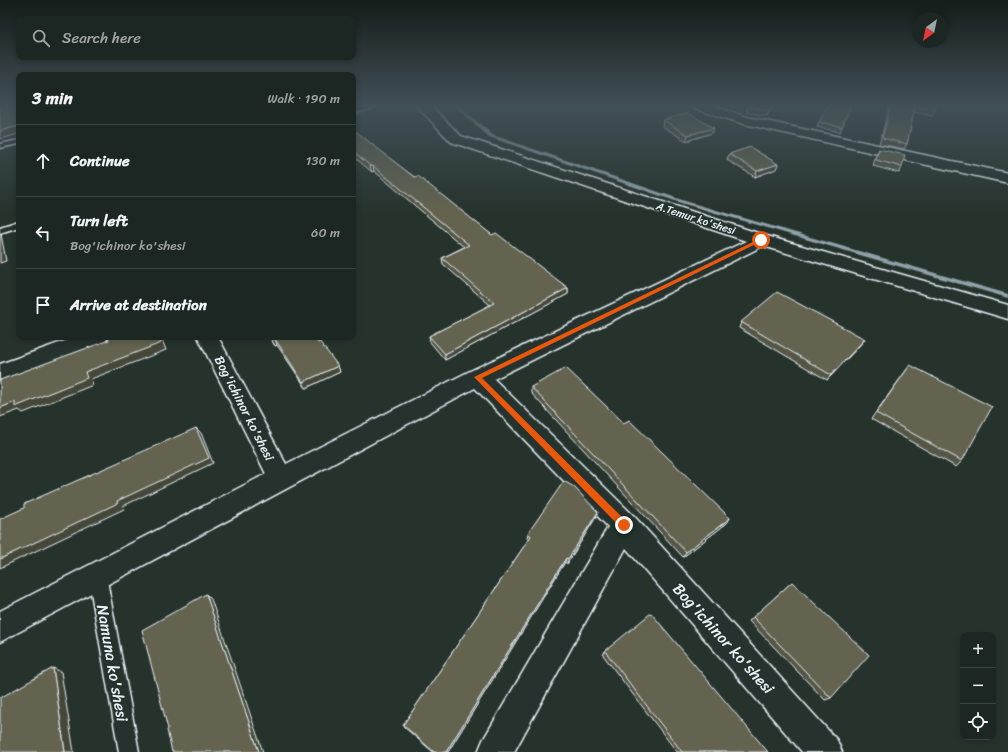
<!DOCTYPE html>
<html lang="en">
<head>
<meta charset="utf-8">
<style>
  :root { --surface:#1c2622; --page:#252e2a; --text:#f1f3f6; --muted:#a0a5a5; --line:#3a4340 }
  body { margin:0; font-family:Sriracha,sans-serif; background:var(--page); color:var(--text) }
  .controls { position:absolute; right:12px; bottom:12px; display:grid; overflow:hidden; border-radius:8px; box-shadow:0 2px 6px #0003 }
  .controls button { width:36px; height:36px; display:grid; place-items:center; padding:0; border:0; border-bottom:1px solid var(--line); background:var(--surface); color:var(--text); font:20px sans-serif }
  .compass { position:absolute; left:912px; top:12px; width:36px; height:36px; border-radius:50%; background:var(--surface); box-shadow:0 2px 6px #0003; rotate:213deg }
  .stop { position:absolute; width:12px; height:12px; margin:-9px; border:3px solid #ea580c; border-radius:50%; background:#fff }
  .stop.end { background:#ea580c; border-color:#fff; box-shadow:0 1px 4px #0008 }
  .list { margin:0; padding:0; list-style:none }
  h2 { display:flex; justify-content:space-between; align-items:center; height:52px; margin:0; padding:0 16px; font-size:17px }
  h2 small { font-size:13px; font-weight:400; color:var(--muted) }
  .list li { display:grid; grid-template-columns:26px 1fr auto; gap:12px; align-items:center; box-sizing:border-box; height:72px; padding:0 16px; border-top:1px solid var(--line) }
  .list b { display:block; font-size:15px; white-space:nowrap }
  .list p { margin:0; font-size:13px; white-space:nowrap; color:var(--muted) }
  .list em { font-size:13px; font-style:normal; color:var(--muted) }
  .icon { flex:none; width:22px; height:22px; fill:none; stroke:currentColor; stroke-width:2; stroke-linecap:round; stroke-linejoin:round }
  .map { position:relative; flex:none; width:1008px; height:752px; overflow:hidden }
  .search { position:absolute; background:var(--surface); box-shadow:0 2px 6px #0003; left:16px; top:16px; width:340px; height:44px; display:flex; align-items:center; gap:10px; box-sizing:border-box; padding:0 14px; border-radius:8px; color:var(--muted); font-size:15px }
  .panel { position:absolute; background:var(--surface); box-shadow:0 2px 6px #0003; left:16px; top:72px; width:340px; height:268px; border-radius:8px }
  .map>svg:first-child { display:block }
</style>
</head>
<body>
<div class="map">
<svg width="1008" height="752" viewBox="0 0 1008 752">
  <rect width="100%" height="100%" fill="#26332d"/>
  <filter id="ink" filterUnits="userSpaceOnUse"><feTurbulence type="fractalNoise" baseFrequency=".025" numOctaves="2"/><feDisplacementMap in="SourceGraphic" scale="8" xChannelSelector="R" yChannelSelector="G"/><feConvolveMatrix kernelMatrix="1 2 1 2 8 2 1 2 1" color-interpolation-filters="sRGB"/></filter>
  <g filter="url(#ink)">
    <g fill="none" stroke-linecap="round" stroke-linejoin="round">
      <path fill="#90a1a9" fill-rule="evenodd" d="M453,105h5l35,30 192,66 323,93v4l-327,-95 -192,-66z"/>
      <defs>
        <path id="lane" d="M19,140v4l-19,4v-4z
          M19,221v6l-19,6v-6z
          M97,567l6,2 3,6 33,177h-20l-31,-177 3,-6z"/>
        <path id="street" d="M355,105h21l-2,3 -21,6v-8z
          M416,105h14l31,31 306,100 241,69v14l-245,-73 -269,133 140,137 203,224 5,12h-40l-176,-204 -112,204h-36l5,-12 125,-213 -133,-139 -475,254v-31l266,-137 -68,-137h20l68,127 184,-93 276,-130 -295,-99z
          M691,105h20l36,12 261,56v10l-264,-59 -51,-16z
          M76,337h32l-3,5 -105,38v-16z"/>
      </defs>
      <use href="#lane" stroke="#e8f1f8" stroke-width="3"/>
      <use href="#street" stroke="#e8f1f8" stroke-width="3"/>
      <use href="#lane" fill="#26332d" fill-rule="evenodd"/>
      <use href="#street" fill="#26332d" fill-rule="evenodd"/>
    </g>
    <path fill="#555644" stroke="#e8f1f8" d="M774,105l-7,11 -21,-4 2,-6z
      M851,105l-11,27 -23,-5 2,-5z
      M890,105h46l-1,5 -3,6 -18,-4 -7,32 -3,5 -25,-5z
      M663,120l49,13 -26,8 -24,-15z
      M353,131l139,104 76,53v6l-123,66 -15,-18 -1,-6 61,-31 -47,-41 -1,-6 22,-11 -90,-76 -2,1 -19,-16z
      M879,149l23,18 -3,6 -26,-7 3,-11z
      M729,154l49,10 -2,5 -21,8 -28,-17z
      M741,322l119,23 -33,35 -88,-52z
      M269,337h44l5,6 20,23 2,6 -34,16 -29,-43 -2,1z
      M910,365l52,96 -6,6 -85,-48z
      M531,387l93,36 106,95 -3,5 -44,34 -152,-164z
      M596,517l-29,47 -2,-2 -117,190h-15l-29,-25 -1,-2 126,-186 -2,-1 1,-5z
      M792,582l39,116 -6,2 -76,-79z
      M605,651l163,101h-91l-74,-97z"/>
    <path fill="#454637" stroke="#e8f1f8" d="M773,105h1l-7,11 2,-5z
      M19,126v8l-19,5v-8z
      M714,128l-2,5 -26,8 2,-6z
      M778,164l-2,5 -21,8 2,-6z
      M370,166h3l1,5 -2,1z
      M0,233l1,1 5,27 -6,2z
      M568,288v6l-123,66v-6z
      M159,337h2l5,13 -75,29 2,6 -70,28 -4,-3 -19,7v-9l85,-36z
      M275,339l2,6 -2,1 -3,-6z
      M865,339l-5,6 -33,35 4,-5z
      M338,366l2,6 -34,16 -3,-6z
      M196,428l5,5 12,30 -90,43 1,3 -124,59v-9l117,-58z
      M598,512l-2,5 -29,47 1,-5z
      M730,518l-3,5 -44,34 3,-5z
      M566,558l-1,4 -117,190h-2z
      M206,594l5,5 52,153h-4z
      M53,668l8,4 13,80h-9z"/>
    <path fill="#63644f" stroke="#e8f1f8" d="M0,105h19v21l-19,5z
      M748,105h25l-4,6 -21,-5z
      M827,105h24l-9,22 -23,-5z
      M891,105h45l-1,5 -20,-4 -8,38 -25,-6z
      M688,113l26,15 -26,7 -25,-15z
      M354,130l60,47 4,-1 74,59 4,-2 72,55 -123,66 -16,-18 65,-33 -52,-45 27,-13 -96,-79h-3l-17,-15v-20z
      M750,147l28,17 -21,7 -28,-17z
      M879,149l26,6 -3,12 -26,-7z
      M777,292l88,47 -34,36 -90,-53z
      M108,337h51l2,6 -76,29 2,6 -72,29v-5l-15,6v-28l109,-40z
      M270,337h43l5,6 2,-1 18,24 -35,16 -28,-43 -3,1z
      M910,365l82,42 -30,54 -86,-48z
      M566,368l58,55 5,-3 101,98 -44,34 -155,-165z
      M196,428l13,30 -92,43 1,2 -118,56v-40l24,-11v-4z
      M564,481l10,6 24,25 -30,47 -2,-1 -120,194h-12l-31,-27 128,-189 -3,-3z
      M792,582l77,73 -38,43 -78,-81z
      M206,594l53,158h-87l-5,-22 1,-1 -26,-99z
      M651,613l117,139h-86l-77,-101z
      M53,668l12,84h-65v-54z"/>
  </g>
  <linearGradient id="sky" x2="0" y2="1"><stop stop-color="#151c19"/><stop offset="0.5" stop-color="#415057"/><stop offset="1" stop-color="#415057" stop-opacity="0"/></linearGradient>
  <rect width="1008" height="211" fill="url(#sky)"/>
  <path fill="#ea580c" d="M759,239l5,1 -282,138 145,144v6h-6l-147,-151z"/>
  <g text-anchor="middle" stroke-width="3" stroke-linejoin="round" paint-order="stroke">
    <g font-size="11" fill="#e8f1f8" stroke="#26332d">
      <text transform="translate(696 218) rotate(18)" y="4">A.Temur ko'shesi</text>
    </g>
    <g font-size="13" fill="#e8f1f8" stroke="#26332d">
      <text transform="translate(245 408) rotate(63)" y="5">Bog'ichinor ko'shesi</text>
    </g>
    <g font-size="16" fill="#e8f1f8" stroke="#26332d">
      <text transform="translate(724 638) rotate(48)" y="6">Bog'ichinor ko'shesi</text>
      <text transform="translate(113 663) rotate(80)" y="6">Namuna ko'shesi</text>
    </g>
  </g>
</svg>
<div class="controls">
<button>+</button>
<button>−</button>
<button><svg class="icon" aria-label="locate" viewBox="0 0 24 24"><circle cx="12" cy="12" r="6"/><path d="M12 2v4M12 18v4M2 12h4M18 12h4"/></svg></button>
</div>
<svg class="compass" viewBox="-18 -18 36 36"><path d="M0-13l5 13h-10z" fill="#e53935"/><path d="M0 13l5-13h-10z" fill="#a0a5a5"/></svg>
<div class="stop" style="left:761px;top:240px"></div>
<div class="stop end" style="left:624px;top:525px"></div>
<div class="search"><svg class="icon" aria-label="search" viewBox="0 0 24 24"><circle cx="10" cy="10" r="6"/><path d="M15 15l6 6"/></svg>Search here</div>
<section class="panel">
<h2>3 min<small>Walk · 190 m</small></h2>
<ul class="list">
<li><svg class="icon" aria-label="ahead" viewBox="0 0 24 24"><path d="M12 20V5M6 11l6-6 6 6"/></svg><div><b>Continue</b></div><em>130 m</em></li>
<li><svg class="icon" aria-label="left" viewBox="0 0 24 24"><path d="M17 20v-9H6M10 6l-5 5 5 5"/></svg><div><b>Turn left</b><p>Bog'ichinor ko'shesi</p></div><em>60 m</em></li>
<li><svg class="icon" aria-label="arrive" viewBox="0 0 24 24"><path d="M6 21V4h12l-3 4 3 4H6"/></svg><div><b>Arrive at destination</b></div></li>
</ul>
</section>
</div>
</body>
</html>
